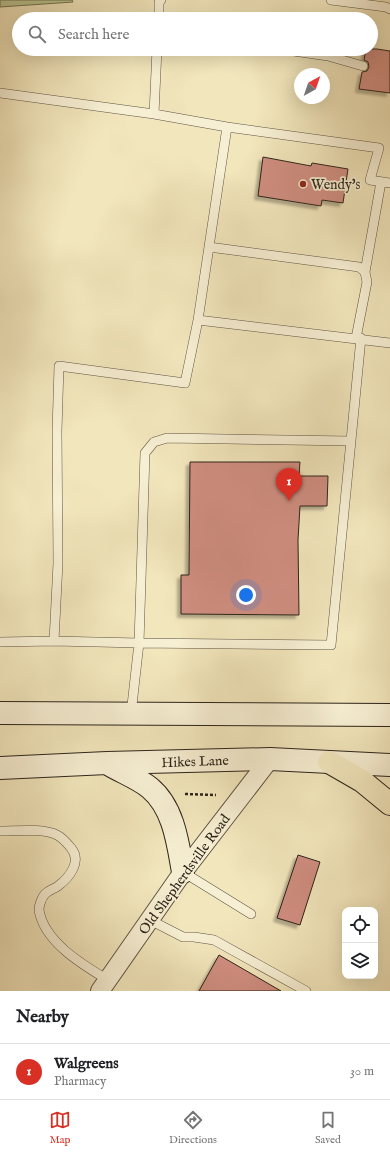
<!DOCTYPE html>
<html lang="en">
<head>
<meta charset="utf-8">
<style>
  :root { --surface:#fff; --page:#f2f2f2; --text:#202124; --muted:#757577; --line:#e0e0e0; --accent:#d93025 }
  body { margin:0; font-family:"IM FELL English",serif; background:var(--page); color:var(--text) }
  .controls { position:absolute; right:12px; bottom:12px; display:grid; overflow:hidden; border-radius:8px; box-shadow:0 4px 16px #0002 }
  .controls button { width:36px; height:36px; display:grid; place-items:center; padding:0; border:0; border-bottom:1px solid var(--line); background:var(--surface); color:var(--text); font:20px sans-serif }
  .compass { position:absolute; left:294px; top:68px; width:36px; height:36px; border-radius:50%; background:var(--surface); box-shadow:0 4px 16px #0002; rotate:40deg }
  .you { position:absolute; left:246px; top:595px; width:14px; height:14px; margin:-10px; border:3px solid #fff; border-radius:50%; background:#1a73e8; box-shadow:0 0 0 6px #1a73e833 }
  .badge { display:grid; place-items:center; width:26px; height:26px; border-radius:50%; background:var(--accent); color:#fff; font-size:13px; font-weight:700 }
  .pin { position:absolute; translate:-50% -33px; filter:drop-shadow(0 1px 2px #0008) }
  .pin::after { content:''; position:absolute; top:21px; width:14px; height:12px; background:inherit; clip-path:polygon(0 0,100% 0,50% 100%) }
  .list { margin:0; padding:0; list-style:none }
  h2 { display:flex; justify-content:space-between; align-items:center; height:52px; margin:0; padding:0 16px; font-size:17px }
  h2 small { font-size:13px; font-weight:400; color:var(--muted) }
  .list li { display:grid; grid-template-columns:26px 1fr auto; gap:12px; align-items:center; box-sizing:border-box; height:56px; padding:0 16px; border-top:1px solid var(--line) }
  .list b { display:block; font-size:15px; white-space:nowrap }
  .list p { margin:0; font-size:13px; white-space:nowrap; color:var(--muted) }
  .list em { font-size:13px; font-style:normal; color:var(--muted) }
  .icon { flex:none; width:22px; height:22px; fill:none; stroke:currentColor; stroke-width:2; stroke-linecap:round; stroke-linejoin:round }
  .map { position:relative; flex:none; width:390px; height:991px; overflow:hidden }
  .search { position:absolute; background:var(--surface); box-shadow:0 4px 16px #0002; left:12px; right:12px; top:12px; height:44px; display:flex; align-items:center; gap:10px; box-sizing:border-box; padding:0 14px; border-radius:22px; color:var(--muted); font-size:15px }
  .sheet { height:108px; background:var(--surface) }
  nav { display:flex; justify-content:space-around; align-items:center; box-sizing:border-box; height:56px; border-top:1px solid var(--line); background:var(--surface); font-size:11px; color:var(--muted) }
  nav a { display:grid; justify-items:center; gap:2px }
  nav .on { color:var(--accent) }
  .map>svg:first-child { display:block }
</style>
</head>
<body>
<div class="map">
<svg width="390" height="991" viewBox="0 0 390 991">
  <defs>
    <filter id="shadow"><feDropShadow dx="-3.5" dy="3.5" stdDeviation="1" flood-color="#0004"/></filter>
  </defs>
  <rect width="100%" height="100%" fill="#f2e6bc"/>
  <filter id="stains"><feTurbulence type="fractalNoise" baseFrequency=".005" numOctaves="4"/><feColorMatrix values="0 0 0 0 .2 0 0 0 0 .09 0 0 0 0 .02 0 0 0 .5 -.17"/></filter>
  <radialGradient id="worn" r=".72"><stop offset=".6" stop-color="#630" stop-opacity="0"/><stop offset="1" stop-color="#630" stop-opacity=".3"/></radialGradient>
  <path fill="#bac591" stroke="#747456" d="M0,0h72l1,2 -73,5z"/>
  <path fill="#d08e81" stroke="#2d241b" filter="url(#shadow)" d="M366,49h11l13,2v42l-31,-4 3,-17 5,-1 2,-4 -1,-5 -4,-2z
    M263,157l48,9 1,-3 36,6 -5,34 -21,-3 -1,6 -63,-10z
    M190,462h110l-1,14h29l-1,30h-27l-2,34 1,75 -118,-1v-39h8z
    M298,855l22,7 -20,63 -23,-7z
    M219,955l62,36h-82z"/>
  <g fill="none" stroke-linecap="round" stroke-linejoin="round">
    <defs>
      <path id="service" d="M331,0l55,7 4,2
        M159,19v-17l2,-2
        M280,49l48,7 35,10
        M0,93l154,21 73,13
        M154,114l3,-65
        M390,183l-20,-3 9,-32 -152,-21 -29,193 192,23
        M209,247l150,20 6,5 2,10 -11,56
        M365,272l16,-90
        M54,641l4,-78 -1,-132 2,-65 126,17 13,-63
        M0,642l54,-1 85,2 192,2 30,-307
        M131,714l8,-71 6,-190 9,-11 13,-4 184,3
        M0,831c16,0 43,-3 57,4 6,3 10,8 14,13 11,13 -1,29 -13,38 -4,3 -9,4 -13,8 -3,3 -6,11 -6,16 5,32 44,55 69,70
        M183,872l68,42
        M150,920l33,17h11l20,3 92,51"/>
      <path id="minor" d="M100,991l83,-119 87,-113"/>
      <path id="secondary" d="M0,713l390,2
        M108,764c13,8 30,14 42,24 24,20 28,56 33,84
        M0,768l107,-5 163,-4 120,6"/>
      <path id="primary" d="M329,762l33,19 28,23"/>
    </defs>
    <use href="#service" stroke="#5e5443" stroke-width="10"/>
    <use href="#minor" stroke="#5e5443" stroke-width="20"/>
    <use href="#secondary" stroke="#2d241b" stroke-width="24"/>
    <use href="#primary" stroke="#2d241b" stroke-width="24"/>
    <path stroke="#2d241b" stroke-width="2.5" stroke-dasharray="3 2" stroke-linecap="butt" d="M185,794l31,1"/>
    <use href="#service" stroke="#f7efd3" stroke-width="9"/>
    <use href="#minor" stroke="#f7efd3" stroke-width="18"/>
    <use href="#secondary" stroke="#f7efd3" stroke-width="22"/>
    <use href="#primary" stroke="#f2e6bc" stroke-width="22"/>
  </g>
  <circle fill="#8f2418" stroke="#f7efd3" stroke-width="1.5" cx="303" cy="184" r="4"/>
  <g text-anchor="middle" stroke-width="3.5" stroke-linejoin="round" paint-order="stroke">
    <g font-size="14" fill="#2d241b" stroke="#f7efd3" text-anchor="start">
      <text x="311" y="189">Wendy's</text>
    </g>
    <g font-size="14" fill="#2d241b" stroke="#f7efd3">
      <text transform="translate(195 761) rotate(-2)" y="5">Hikes Lane</text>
      <text transform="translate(184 874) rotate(-54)" y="5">Old Shepherdsville Road</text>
    </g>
  </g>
  <rect width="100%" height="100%" filter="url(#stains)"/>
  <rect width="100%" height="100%" fill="url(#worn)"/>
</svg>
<div class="controls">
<button><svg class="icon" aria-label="locate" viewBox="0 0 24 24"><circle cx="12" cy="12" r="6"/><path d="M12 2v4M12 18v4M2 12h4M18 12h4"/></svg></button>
<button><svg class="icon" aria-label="layers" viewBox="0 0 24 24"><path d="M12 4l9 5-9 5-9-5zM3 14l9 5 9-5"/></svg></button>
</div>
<svg class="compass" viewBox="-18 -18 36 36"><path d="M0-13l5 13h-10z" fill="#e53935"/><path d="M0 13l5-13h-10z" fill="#757577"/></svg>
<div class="you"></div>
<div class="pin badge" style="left:289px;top:501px">1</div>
<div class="search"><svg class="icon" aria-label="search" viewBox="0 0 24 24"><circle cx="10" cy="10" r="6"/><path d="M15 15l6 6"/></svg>Search here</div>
</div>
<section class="sheet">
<h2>Nearby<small></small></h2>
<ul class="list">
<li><span class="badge">1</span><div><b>Walgreens</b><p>Pharmacy</p></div><em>30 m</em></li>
</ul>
</section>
<nav>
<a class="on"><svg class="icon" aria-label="map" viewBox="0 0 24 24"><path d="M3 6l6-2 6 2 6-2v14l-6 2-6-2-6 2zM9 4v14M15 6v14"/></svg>Map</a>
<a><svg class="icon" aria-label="directions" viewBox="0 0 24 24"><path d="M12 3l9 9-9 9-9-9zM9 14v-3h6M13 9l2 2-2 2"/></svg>Directions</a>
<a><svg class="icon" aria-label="saved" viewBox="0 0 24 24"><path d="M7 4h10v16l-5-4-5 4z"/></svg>Saved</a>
</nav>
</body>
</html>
